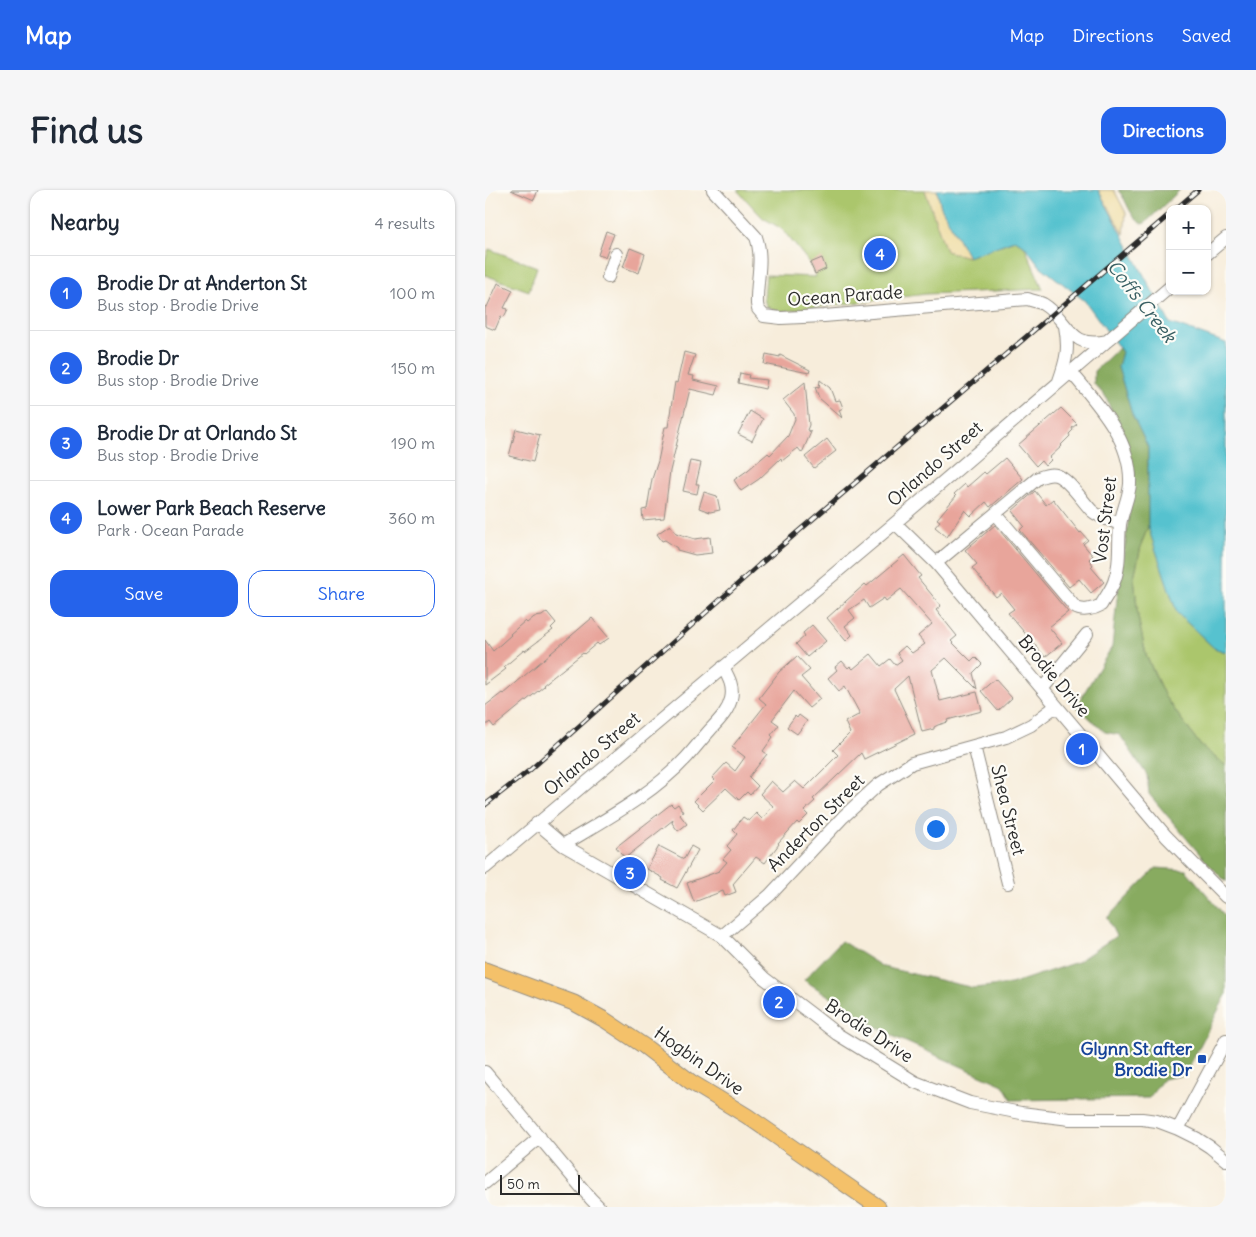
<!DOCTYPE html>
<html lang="en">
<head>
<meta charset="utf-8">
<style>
  :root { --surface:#fff; --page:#f6f6f7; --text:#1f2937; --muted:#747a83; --line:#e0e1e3; --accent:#2563eb }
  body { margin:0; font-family:Delius,sans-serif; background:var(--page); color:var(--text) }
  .controls { position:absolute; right:15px; top:15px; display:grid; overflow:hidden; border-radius:10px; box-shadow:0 1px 4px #0004 }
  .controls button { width:45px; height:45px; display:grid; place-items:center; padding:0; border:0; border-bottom:1px solid var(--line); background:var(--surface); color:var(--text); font:25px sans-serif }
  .scale { position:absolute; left:15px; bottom:12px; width:80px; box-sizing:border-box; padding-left:5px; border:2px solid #2b2b2b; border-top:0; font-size:14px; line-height:18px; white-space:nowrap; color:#2b2b2b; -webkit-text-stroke:4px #fdfcf7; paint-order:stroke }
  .you { position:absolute; left:450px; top:638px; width:18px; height:18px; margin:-12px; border:4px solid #fff; border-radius:50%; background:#1a73e8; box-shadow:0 0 0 8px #1a73e833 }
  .badge { display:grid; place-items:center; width:32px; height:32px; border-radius:50%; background:var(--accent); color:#fff; font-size:16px; font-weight:700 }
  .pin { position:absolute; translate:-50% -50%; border:2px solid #fff; box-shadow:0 1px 5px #0006 }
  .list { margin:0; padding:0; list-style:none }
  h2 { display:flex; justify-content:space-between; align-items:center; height:65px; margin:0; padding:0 20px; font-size:21px }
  h2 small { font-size:16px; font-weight:400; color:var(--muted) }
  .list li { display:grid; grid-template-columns:32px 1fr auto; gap:15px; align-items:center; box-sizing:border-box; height:75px; padding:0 20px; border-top:1px solid var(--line) }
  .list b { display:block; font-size:19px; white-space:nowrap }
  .list p { margin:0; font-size:16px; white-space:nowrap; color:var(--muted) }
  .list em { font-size:16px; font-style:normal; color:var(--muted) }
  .actions { display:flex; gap:10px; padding:15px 20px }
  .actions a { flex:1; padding:11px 0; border:1px solid var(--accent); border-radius:15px; text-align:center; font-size:18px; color:var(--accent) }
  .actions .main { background:var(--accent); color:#fff }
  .map { position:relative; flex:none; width:741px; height:1017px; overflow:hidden; border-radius:15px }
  header { display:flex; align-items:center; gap:30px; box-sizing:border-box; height:70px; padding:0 25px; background:var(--accent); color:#fff }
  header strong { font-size:24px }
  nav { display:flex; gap:28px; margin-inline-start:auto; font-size:18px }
  .intro { display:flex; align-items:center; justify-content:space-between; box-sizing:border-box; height:120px; padding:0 30px }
  h1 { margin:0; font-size:35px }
  .button { padding:12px 22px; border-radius:15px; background:var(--accent); color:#fff; font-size:18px; font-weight:700 }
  main { display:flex; gap:30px; padding:0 30px }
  aside { flex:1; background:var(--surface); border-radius:15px; box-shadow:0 1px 4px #0004 }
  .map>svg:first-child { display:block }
</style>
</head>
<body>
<header>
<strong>Map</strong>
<nav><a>Map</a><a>Directions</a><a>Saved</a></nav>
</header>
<div class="intro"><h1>Find us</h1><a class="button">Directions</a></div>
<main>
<aside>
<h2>Nearby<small>4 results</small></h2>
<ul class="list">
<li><span class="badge">1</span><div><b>Brodie Dr at Anderton St</b><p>Bus stop · Brodie Drive</p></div><em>100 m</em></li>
<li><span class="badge">2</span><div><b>Brodie Dr</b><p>Bus stop · Brodie Drive</p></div><em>150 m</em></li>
<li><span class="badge">3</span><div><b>Brodie Dr at Orlando St</b><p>Bus stop · Brodie Drive</p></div><em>190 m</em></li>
<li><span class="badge">4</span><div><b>Lower Park Beach Reserve</b><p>Park · Ocean Parade</p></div><em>360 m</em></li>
</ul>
<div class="actions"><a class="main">Save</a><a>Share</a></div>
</aside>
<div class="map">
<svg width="741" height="1017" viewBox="0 0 741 1017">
  <rect width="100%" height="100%" fill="#fdfcf7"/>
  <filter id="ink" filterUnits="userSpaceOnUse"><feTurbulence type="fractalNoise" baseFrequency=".02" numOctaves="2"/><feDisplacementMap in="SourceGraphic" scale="10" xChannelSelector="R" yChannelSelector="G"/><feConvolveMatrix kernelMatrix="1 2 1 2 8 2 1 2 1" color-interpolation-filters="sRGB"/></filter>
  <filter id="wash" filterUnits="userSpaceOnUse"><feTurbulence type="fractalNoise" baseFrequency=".0096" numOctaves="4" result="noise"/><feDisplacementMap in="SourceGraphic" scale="20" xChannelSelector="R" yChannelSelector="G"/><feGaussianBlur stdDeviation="1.12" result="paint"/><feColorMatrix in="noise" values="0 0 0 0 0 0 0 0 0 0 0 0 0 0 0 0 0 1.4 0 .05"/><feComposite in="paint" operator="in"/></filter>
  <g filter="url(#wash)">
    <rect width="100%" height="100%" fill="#f7eddb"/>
    <path fill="#abc66c" stroke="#6b784c" d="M252,0h188l21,61 22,6 47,-17 9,5 19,44 -117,5 -148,18 -12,-6 -2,-8 2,-23 50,2 -8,-16 -26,-32 -19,-11z
      M4,59l48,18 -8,24 -44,-16v-15z
      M663,337l29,86 37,35 12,4v114l-25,-20 -36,-49 -19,-42 -8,-38 -4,-40 8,-35z"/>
    <path fill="#88ab60" stroke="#5a6b46" d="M633,0h62l-35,33 -3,1c-14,-9 -13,-21 -24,-34z
      M634,158l3,4 -4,15 14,47 16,33v80l-6,15 -8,35 4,40 8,38 19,42 36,49 25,20v116l-23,-24 -54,-64 -2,-19 -27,-40 -15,-3 -29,-26 36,-59 5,-48 18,-125 -29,-77 -12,-13v-13z
      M671,678l30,2 40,47v78l-41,80 -22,4 -14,19 -137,2 -9,-15 -115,-51 -84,-54 37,-39 42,26 91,21 37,-4 66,-22 39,-26 -9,-18z"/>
    <path fill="#eeda9e" stroke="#8c8264" d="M440,0h12l4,17 27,50 -22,-6z
      M613,0h16l12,23 -2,21z"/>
    <path fill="#56c2cf" stroke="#40767d" d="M452,0h161c25,44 47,89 72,133l56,20v309l-12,-4 -37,-35 -29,-86v-80l-16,-33 -14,-47 4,-15 -37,-51 -45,-35 -16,-21 -10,-5 -46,17 -27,-50z"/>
    <g id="blocks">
      <path fill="#e8a59b" d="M26,0h27l-4,10z
        M121,41l8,3 -9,23 -7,-2z
        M145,58l15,6 -6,19 -16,-6z
        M337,68l4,11 -11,5 -5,-11z
        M13,93l15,7 -9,18 4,1 -4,8 -3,-1 -6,14 -10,-4v-20l2,1z
        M199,162l11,3 -7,20 6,1 -1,4 26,6 -3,9 -26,-6 -20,82 -6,47 -21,2 -1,-10 5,-1 5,-30 6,-18 7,-34h3l7,-45 2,1z
        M281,164l14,3v-2l30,15 -1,3 -45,-9z
        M255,183l9,2 -1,3 19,2 -2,9 -27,-6z
        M335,190l10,8 5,13 5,-1 3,8 -4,2 3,8 -23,-20 -4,-11 4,1z
        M320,192l4,43 -2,5 4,2 -9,21 -4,-5 -16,13 -1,-3 -22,21 -18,12 -7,-11 14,-10 20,-17 2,2 18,-19 7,-17 -1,-5 -11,-14z
        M576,218l16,16 -5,4 1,2 -4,4 1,2 -9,9 1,1 -13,12 2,2 -6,6 -4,-5 -5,5 -18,-21z
        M265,221l13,8 -11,22 -14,-7z
        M31,239l24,6 -7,27 -24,-6z
        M342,249l9,12 -22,17 -9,-11z
        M520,268l18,21 -33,28 -4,-5 -15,14 -6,-6 -18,27 -12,-10 5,-6 -3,-2 19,-23 -2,-2 11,-10 2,3 17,-15 2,2z
        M205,271l11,2 -5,21h3l-2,10 -14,-3z
        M550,301l11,14 7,-6 27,34 1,-1 7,8 -5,4 10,12 -4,3 4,6 -2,2 13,15 -13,11 -12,-14 -10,8 -49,-57 4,-4 -12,-15z
        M219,302l13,4 3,14 -10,2 -11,-4z
        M185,335l6,8 19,6 15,-2 2,16 -17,2 -18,-5v-2l-12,-8 -3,1 -5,-7z
        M510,335l73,87 -19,15 13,16 -17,14 -37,-44 6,-4 -13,-16 -5,4 -24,-29 5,-4 -12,-14z
        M419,365l17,21 -3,2 23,28 -5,4 21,26 -6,5 20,20 4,-4 7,7 -9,9 4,16 -31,-31 -14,12 8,31 37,-9 5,19 -35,9 1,2 -10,3 -4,2v2l-12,3 -14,-56 -14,13 21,45 -51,25 -3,-6 -48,46 2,2 -11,10 4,4 -9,9 -2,-2 -19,21 1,1 -14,19 -9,-6 -23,27 3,8 -11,4 -2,-5 -29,11 -7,-19 32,-12 8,-9 -4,-3 8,-9 -4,-4 10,-12 -4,-4 10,-13 6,4 7,-8 6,6 11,-13 -13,-12 11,-13 12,11 12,-11 9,8 34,-34 -5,-5 17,-17 -5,-11 15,-8 -15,-28 -6,5 -11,-13 9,-8 -2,-3 7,-6 6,7 2,-2 3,3 18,-15 10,12 9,-7 5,6 7,-5 -5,-7 8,-7 7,7 13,-9 -7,-8 14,-12 -31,-35 -15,12 -2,-3 -15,10 -5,-8 -15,10 6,8 -10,8 7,9 -6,6 -19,-23 38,-34 2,2z
        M62,422l9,11 -5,5 2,2 -28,21 -1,-1 -20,17 2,2 -21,16v-45l8,11 18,-16 -1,-1 15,-13 2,2 7,-6 8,-1z
        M107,428l17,20 -10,7 -2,-2 -13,11 -1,-1 -40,32 1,1 -50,41 -4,-5 -5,4v-20l17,-13 1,1z
        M327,435l14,16 -19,16 -11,-13 9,-8 -2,-3z
        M312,466l13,14 -9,7 19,22 -11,9 -15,-17 -22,29 7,5 -8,10 2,2 -10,14 4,3 -18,23 9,9 -8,9 -3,-3 -8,8 -13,-12 -23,22 -9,-9 21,-21 -3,-2 14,-15 9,8 10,-14 -13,-10 34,-43 -7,-6 20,-26z
        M510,489l17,19 -14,13 -17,-20z
        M314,525l8,6 -10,13 -10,-7 8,-11 2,2z
        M186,614l3,3 4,-3 5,8 -3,3 7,9 -9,7 -6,-8 1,-3 -48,38 -9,-11z
        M174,656l25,13 7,-13 7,4 -21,38 -15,-8 1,-2 -16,-9z"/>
    </g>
  </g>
  <g filter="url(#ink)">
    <use href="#blocks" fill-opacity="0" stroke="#918c83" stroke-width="1"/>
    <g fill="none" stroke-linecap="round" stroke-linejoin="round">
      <defs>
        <path id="minor" d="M228,0l43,47c8,23 0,44 1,67l1,5 6,7 17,2 43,-2 204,-17c5,2 11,3 15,5 27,16 25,46 64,37
          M722,64l19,-16
          M123,87l8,-23
          M574,191c8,-23 10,-32 6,-55
          M511,324l79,93c7,5 19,2 26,-2 4,-7 10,-15 13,-23 7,-18 4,-38 6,-57 2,-14 9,-27 10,-41 2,-44 -33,-81 -59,-112
          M410,333l41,40 230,273 60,61
          M451,373l102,-85c5,-2 12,-5 18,-3 13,4 26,26 36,36 8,7 18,9 28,13
          M558,498l44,-54
          M489,556l34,137
          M52,633l26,22 159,91 42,42 50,38 23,18 78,48 55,21 51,10 49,6h72l15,2 21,8 18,9 14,9 16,13
          M78,655c43,-26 90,-51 124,-88 8,-9 15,-18 23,-27 8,-9 18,-18 21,-31 3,-12 -2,-21 -8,-32
          M0,678l410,-345 275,-236
          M237,746l48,-41 73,-78 35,-32 34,-22 94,-26 25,-12 25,-19
          M0,882l106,127 8,8
          M693,939l48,-89
          M0,993l55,-46"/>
        <path id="major" d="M0,780l89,33 31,17 39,26 47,36 56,34 131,91"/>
      </defs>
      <use href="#minor" stroke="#918c83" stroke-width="14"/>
      <use href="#major" stroke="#918c83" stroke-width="17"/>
      <use href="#minor" stroke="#fff" stroke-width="12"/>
      <use href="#major" stroke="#f4c16a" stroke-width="15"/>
      <defs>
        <path id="rail" d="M691,19l22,-19
          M0,615l45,-35 229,-205 411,-351"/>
      </defs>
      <use href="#rail" stroke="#2b2b2b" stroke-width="5"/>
      <use href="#rail" stroke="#fdfcf7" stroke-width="3" stroke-dasharray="9" stroke-linecap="butt"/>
    </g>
  </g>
  <rect fill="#1a4fb4" stroke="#fdfcf7" stroke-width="2" x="712" y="864" width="10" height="10" rx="2.5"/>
  <g text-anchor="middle" stroke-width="4.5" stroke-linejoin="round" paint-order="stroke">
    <g font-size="18" fill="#2b2b2b" stroke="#fdfcf7">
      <text transform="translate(360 106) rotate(-4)" y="6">Ocean Parade</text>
      <text transform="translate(450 274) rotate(-41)" y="6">Orlando Street</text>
      <text transform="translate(620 330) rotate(-83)" y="6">Vost Street</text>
      <text transform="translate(569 486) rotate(50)" y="6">Brodie Drive</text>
      <text transform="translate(107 564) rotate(-40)" y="6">Orlando Street</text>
      <text transform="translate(523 620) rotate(76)" y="6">Shea Street</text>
      <text transform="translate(331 633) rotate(-45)" y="6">Anderton Street</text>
      <text transform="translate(384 841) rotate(33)" y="6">Brodie Drive</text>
      <text transform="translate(214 871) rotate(35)" y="6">Hogbin Drive</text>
    </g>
    <g font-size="18" font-weight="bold" fill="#164399" stroke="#fdfcf7" text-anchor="end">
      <text x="707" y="865">Glynn St after<tspan x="707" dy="21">Brodie Dr</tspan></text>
    </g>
    <g font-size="19" font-style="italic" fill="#3a6064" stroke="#fdfcf7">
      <text transform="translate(657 111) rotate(52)" y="7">Coffs Creek</text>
    </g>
  </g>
</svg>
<div class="controls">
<button>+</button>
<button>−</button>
</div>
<div class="scale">50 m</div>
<div class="you"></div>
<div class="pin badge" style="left:597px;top:559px">1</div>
<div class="pin badge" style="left:294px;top:812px">2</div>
<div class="pin badge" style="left:145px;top:683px">3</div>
<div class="pin badge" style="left:395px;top:64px">4</div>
</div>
</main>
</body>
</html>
